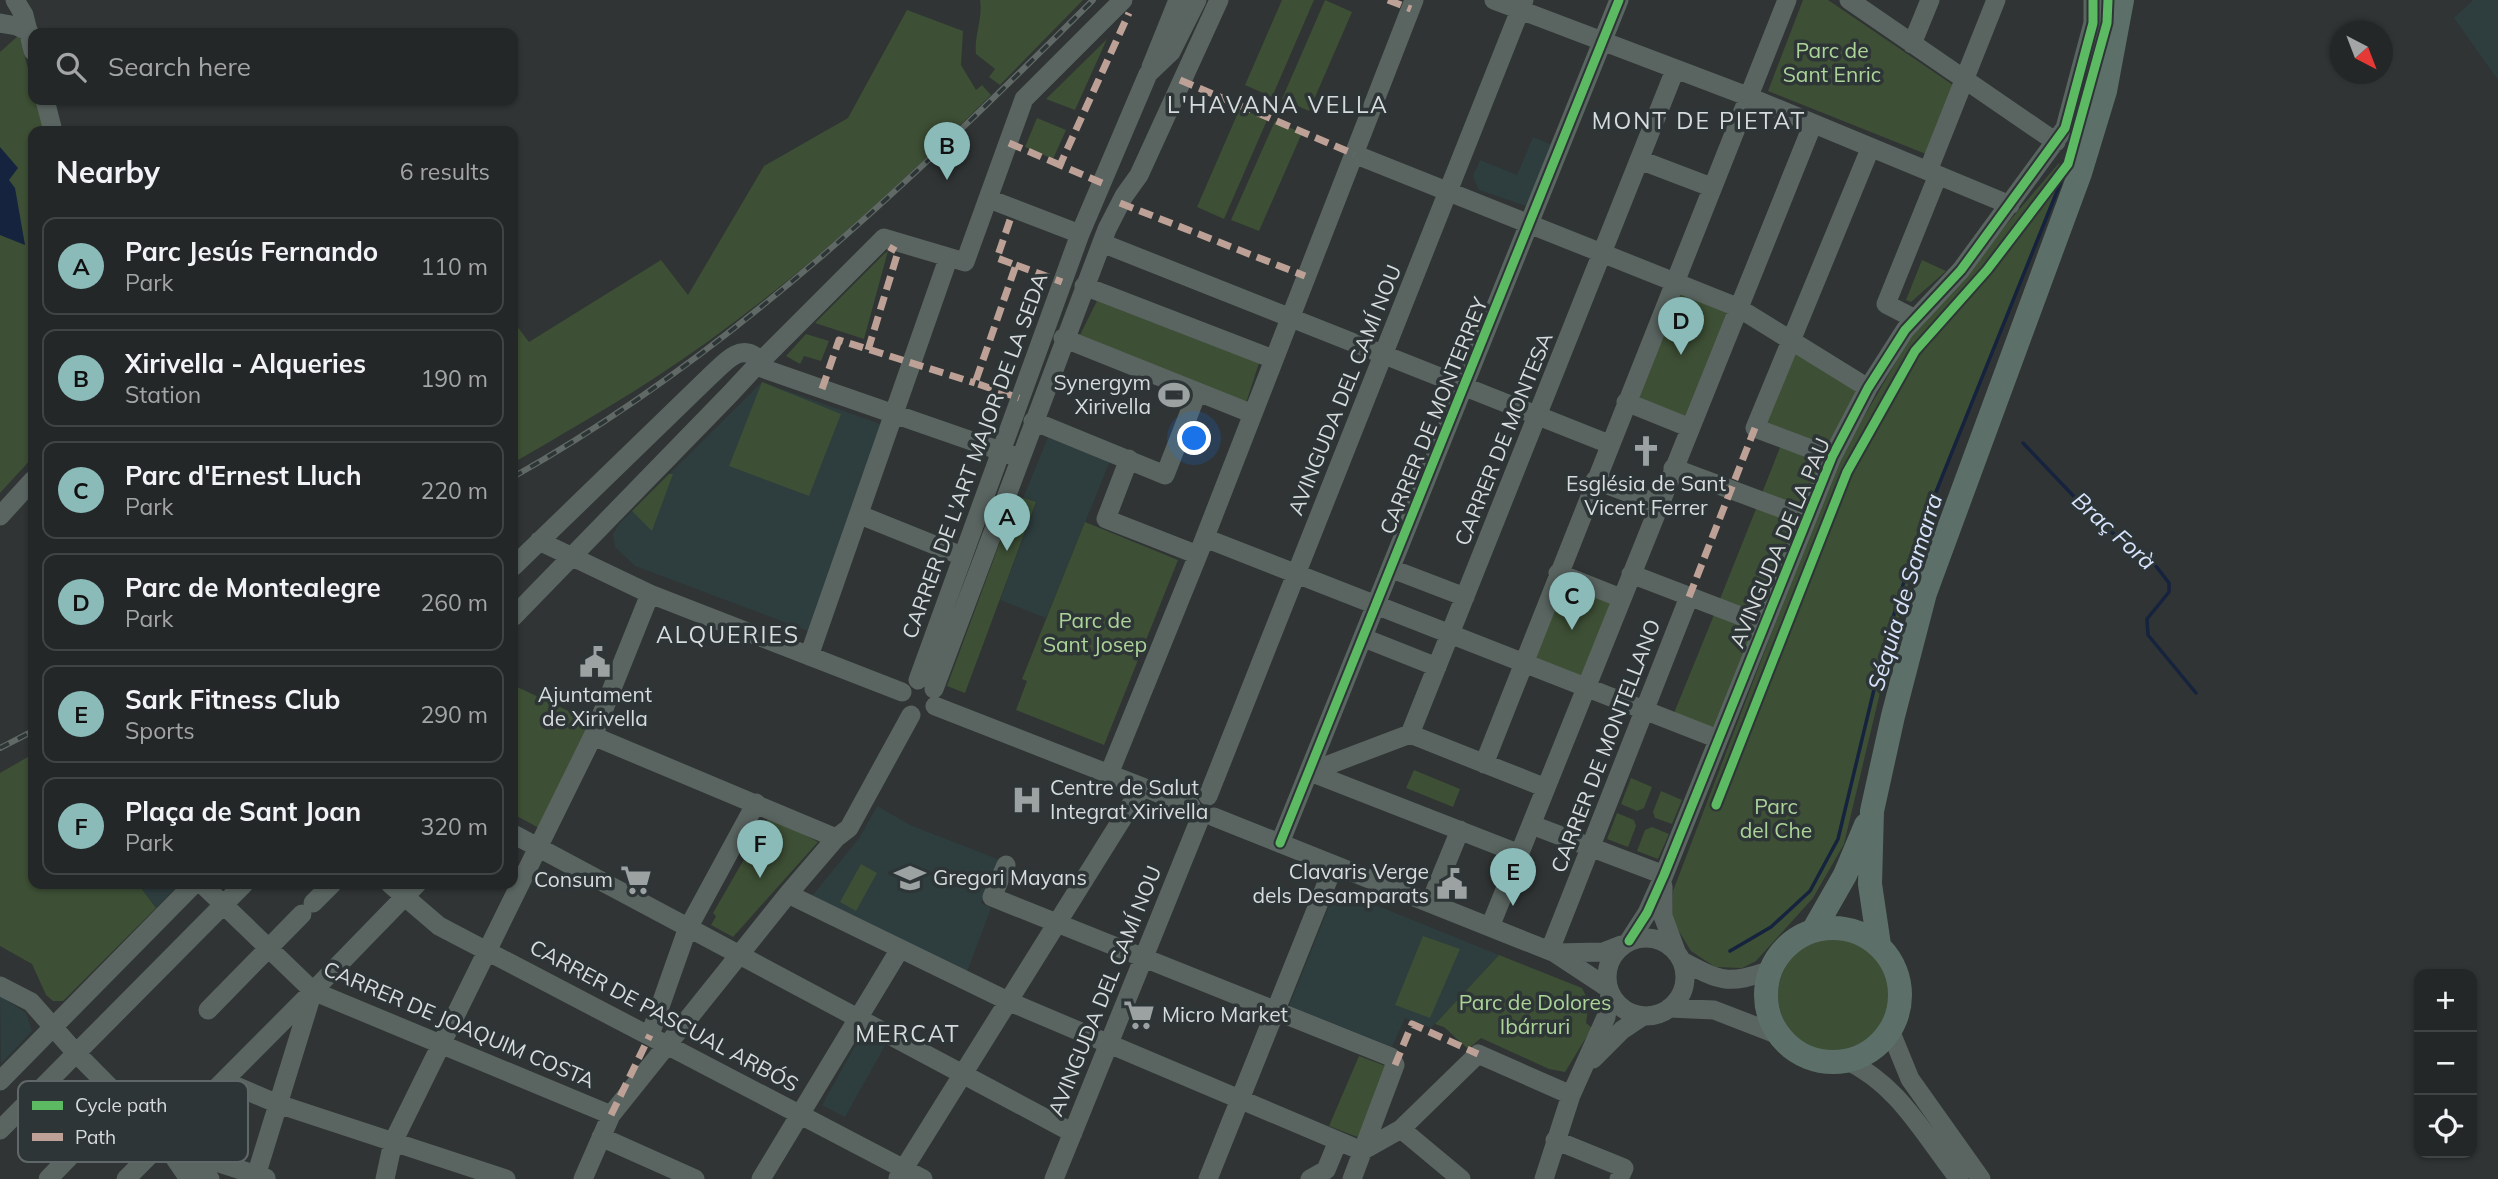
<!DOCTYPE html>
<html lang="en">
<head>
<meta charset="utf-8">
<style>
  :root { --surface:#242727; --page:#303333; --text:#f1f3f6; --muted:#a3a5a7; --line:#414444; --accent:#8bbbb9 }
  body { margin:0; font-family:Mulish,sans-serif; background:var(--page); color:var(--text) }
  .controls { position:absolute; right:21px; bottom:21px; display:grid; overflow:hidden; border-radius:14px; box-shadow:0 2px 5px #0004 }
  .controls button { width:63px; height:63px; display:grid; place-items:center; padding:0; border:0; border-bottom:2px solid var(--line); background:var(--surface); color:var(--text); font:35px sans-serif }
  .compass { position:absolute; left:2330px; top:21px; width:63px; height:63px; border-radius:50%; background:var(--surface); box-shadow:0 2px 5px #0004; rotate:138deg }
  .you { position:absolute; left:1195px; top:439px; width:24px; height:24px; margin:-18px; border:5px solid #fff; border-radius:50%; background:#1a73e8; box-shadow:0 0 0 10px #1a73e833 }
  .badge { display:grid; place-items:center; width:46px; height:46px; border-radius:50%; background:var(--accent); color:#111; font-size:23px; font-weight:700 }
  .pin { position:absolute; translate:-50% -58px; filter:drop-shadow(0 2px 4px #0008) }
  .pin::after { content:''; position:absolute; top:37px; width:24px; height:21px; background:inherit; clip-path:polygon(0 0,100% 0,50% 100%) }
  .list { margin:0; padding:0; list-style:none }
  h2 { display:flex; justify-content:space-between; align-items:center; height:91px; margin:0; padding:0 28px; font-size:30px }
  h2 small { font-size:23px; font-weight:400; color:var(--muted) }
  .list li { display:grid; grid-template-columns:46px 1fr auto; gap:21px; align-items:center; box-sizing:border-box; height:98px; margin:0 14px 14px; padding:0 14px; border:2px solid var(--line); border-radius:14px }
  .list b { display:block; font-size:26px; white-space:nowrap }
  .list p { margin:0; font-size:23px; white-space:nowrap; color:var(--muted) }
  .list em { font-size:23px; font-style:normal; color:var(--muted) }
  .icon { flex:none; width:38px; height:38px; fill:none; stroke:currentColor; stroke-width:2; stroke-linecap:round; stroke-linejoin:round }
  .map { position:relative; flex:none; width:2498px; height:1179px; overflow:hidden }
  .search { position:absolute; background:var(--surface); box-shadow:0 2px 5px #0004; left:28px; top:28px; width:490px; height:77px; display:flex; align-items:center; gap:18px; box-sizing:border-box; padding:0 24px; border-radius:14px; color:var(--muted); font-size:26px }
  .panel { position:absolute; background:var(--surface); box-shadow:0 2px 5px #0004; left:28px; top:126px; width:490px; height:763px; border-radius:14px }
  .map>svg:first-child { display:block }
</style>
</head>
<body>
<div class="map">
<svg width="2498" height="1179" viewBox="0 0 2498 1179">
  <rect width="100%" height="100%" fill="#303434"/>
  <path fill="#2e3d3e" d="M2473,0h25v80l-44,-62z
    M1533,137l19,8 -26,61 -47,-16 -6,-14 7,-16 37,15z
    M762,382l121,43 -75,206 -173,-65 -20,-19 -2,-13 6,-10z
    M1049,435l61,26 -64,157 -46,-18 36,-97 -13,-5z
    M877,806l33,19 90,35 -19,43 10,5 -24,64 -155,-76 48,-59z
    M138,884h42l-24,24z
    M1336,889l163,66 -68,73 -26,-10 -13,29 -103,-41z
    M0,996l26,17 6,18 -31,33z
    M864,1030l23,12 -42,75 -23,-12z"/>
  <path fill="#3d4f35" d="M980,0h103l-83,85 -11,-8 6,-8 -19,-15c-2,-19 7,-35 4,-54z
    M1282,0h32l-42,97 -27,-12z
    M1325,0l27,12 -43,99 -27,-12z
    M1803,0h25l125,85 -27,69 -158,-63z
    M907,10l56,21 -2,34 15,25 6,-5 9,10c-106,105 -216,205 -341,286 -45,29 -91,55 -137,82v-142l16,21 132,-82 27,35 76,-129 84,-48z
    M19,35l14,52v13h4l8,31h-12v326l-33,36v-441z
    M1107,39l-32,71 -29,-11z
    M1240,108l27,12 -43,99 -27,-12z
    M1037,118l29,12 -13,29 -28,-12z
    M1275,121l27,12 -43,98 -28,-11z
    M2059,163l6,11 -138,343 -34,121 -49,206 -31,54 -57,63 -14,7 -27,-1 -24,-16 -19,-31 1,-29 163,-426 75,-129z
    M888,251l-24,88 -49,-16 69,-69z
    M1922,260l24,11 -35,31 -5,-2z
    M1677,289l53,21 -45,112 -53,-21z
    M1097,301l162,62 -13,40 -166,-68z
    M806,334l23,7 -8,20 -17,-5 -4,8 -14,-8z
    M1796,352l68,38 -33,66 -66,-32z
    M762,382l79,32 -32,82 -80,-30z
    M1781,445l43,16 -21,53 -43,-16z
    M669,474h4l-21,57 -20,-20z
    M1017,496l19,6 -71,191 -18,-7z
    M1758,504l42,17 -40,92 -42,-9z
    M1085,522l93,38 -74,185 -88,-35 11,-29 -5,-2z
    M1560,582l53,20 -30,75 -52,-20z
    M1716,610l43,17 -44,102 -41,-16z
    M513,685l79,37 -53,106 -26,-14z
    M33,754v130h105l18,24 -93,93h-10l-7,-6 -14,-31 -32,-18v-173z
    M1414,770l46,19 -7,18 -47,-19z
    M1631,778l21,9 -8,21 -7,3 -16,-7z
    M1661,791l21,9 -10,24 -17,-6 -2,-6z
    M1617,813l17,7 2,6 -8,21 -21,-8z
    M769,816l49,26 -85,95 -22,-12 5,-9 -3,-3z
    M1652,827l17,7 -11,25 -21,-8 8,-21z
    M861,864l16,9 -21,38 -16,-9z
    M1423,936l37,13 -30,69 -35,-13z
    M1778 995a56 56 0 1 1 112 0a56 56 0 1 1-112 0Z
    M1499,955l83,33 7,14 -3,21 6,5 -27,44 -16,-3 -68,-31 -13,11 -24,-22 -9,-3z
    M1359,1056l29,11 -28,71 -31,-12z"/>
  <path fill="#16233e" d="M0,147l18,21 -9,12 6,8 10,57 -25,-10z"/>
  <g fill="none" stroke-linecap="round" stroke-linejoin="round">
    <path stroke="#16233e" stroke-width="3.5" d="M2023,443l81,85 41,24 24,31v9l-22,27 1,16 48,58
      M1730,951l41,-24 39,-36 28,-52 47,-195 32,-105 151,-375"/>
    <path stroke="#5a6561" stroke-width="19" d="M15,0l9,15 9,36
      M1494,0l253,96 263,109
      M1849,0l207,142
      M0,23l17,3 12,6
      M1912,44l18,-44
      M1151,67l27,-67
      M45,100l8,31
      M1354,154l383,153 131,81
      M1640,160l71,27
      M1928,171l68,-171
      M989,199l91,35
      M1102,243l507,201
      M1084,286l189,73
      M1915,319l-29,-15 52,-129
      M1063,338l190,76
      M1626,402l62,25
      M1033,421l132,54 32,-82
      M1018,457l-262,-91 128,-128 81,24 59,-163 99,-99
      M1832,457l-77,-29 115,-279
      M1129,459l-23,60 92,36
      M1673,468l134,50
      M1595,480l63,24
      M860,515l102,41
      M0,516l33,-36
      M1205,538l513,201
      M539,541l111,53 252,98
      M513,567l196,-190c13,-11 29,-34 47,-20v9l-26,28 -217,223
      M1392,569l73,28
      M1558,573l63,25
      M1631,574l133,51
      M1364,638l73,29
      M809,656l139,-397
      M918,680l162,-446 68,-160 23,-22 26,-52
      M934,689l173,-460 17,-33 15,-21 80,-175
      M935,706l256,100
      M1410,734l265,-664
      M593,736l243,102
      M1484,764l303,-764
      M1310,772l100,-38 136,54
      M1310,772l210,82
      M1109,774l89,-219 216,-555
      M1208,796l316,-796
      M1214,817l341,136 53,35
      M1532,825l132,50
      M513,834l560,299
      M1280,843l339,-843
      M1006,865l-14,32 399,160 4,8 -43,114
      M202,884l111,107 298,124
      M390,884l49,42 484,253
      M1663,886v30l13,35
      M788,894l222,108 352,149
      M313,903l19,-19
      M1430,903l30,-73
      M1490,927l322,-801
      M1607 977a39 39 0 1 1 78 0a39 39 0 1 1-78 0Z
      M1629,941l18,-28 17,-38 168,-418 36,-69 37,-58 56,-60 104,-142 28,-105v-23
      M1550,950l139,-353
      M1555,953l48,-1 18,-7
      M1682,961c40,21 45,24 89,9
      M0,986l31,16 45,51 87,88 26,38
      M1669,1008l45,2 67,26
      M208,1010l94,-96
      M1890,1030l20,49 71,100
      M650,1035l37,-105 69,-127
      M1593,1059l29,-29 21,-14
      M1846,1060c54,26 77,74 113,119
      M0,1081l194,-197
      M224,1081l54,23 228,75
      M1401,1129l60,50
      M0,1130l244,-246
      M601,1137l94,42
      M1555,1140l69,28 -5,11
      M1362,1151l39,-22 77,-75 93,41
      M189,1153l21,26
      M191,1154l12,-8 4,-39 8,-13
      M191,1154l75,24
      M898,1178l244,-391
      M48,1179l76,-78
      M126,1179l184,-185
      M255,1179l58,-188 104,-107
      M385,1179l8,-37 200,-406 57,-142
      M583,1179l28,-64 177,-221 48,-56 13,-10 62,-113
      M761,1179l139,-230
      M1054,1179l145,-358
      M1208,1179l126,-314
      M1310,1179l16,-9 12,-29
      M1544,1179l27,-84 35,-78 4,-23"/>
    <path stroke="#5c7069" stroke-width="24" d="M1766 995a67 67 0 1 1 134 0a67 67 0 1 1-134 0Z
      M1813,931l32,-56 21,-50
      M1879,945l-9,-61 2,-73 21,-95 32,-123 155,-420 25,-82 17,-91"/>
    <defs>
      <path id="rail" d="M513,477c221,-124 401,-299 580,-477
        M0,748l33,-17"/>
    </defs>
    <use href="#rail" stroke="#606965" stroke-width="6"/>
    <use href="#rail" stroke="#2e3536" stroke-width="3.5" stroke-dasharray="10" stroke-linecap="butt"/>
    <path stroke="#bda197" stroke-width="7" stroke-dasharray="14 7" stroke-linecap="butt" d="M1388,0l23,9
      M1180,80l174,74
      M1009,143l51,22
      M1102,183l-42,-18 69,-152
      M1120,203l185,73
      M1010,220l-13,38 19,7 -41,118 44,15
      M1016,265l46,17
      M868,350l30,-98 -9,-5
      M822,389l17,-49 136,43
      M1689,597l66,-169
      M1395,1065l17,-41 66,30
      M611,1115l39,-80"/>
    <defs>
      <path id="cycleway" d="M1716,805l131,-333 68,-121 72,-81 81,-106 39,-141 1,-23
        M1280,843l339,-843
        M1629,941l18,-28 17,-38 168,-418 36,-69 37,-58 56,-60 104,-142 28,-105v-23"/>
    </defs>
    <use href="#cycleway" stroke="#2e3536" stroke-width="13"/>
    <use href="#cycleway" stroke="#5cba63" stroke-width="9"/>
  </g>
  <defs>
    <symbol id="stadium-bare" viewBox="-9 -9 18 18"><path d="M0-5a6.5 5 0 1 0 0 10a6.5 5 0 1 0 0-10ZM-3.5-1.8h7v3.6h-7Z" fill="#9ca1a1" stroke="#2e3536" stroke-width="2.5" paint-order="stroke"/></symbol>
    <symbol id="church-bare" viewBox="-9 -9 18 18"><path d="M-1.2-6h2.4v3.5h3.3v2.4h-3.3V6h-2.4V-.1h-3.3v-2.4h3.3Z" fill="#9ca1a1" stroke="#2e3536" stroke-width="2.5" paint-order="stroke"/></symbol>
    <symbol id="civic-bare" viewBox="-9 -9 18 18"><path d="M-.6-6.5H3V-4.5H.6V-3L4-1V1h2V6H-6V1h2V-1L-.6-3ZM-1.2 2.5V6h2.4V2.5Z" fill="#9ca1a1" stroke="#2e3536" stroke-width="2.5" paint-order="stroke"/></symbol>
    <symbol id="hospital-bare" viewBox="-9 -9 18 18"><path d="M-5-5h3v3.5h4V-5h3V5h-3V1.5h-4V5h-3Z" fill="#9ca1a1" stroke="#2e3536" stroke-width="2.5" paint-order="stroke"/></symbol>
    <symbol id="school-bare" viewBox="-9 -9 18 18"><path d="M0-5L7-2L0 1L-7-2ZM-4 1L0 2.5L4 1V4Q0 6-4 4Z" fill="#9ca1a1" stroke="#2e3536" stroke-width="2.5" paint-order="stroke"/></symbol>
    <symbol id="supermarket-bare" viewBox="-9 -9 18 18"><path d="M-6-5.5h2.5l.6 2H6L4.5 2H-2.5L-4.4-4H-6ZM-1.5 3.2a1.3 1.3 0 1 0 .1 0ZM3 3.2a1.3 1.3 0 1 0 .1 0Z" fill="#9ca1a1" stroke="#2e3536" stroke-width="2.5" paint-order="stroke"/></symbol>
  </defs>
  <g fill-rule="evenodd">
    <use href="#stadium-bare" x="1152" y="373" width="44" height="44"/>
    <use href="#church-bare" x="1624" y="429" width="44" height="44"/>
    <use href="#civic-bare" x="573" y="640" width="44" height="44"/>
    <use href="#hospital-bare" x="1005" y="778" width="44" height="44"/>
    <use href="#school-bare" x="888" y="856" width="44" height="44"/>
    <use href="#supermarket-bare" x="614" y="858" width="44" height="44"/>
    <use href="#civic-bare" x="1430" y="862" width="44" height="44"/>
    <use href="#supermarket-bare" x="1117" y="993" width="44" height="44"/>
  </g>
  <g text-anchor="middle" stroke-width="7" stroke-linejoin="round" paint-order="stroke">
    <g font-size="21" fill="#acd499" stroke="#2e3536">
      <text x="1832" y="58">Parc de<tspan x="1832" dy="24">Sant Enric</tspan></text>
      <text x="1095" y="628">Parc de<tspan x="1095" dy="24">Sant Josep</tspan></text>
      <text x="1776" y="814">Parc<tspan x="1776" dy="24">del Che</tspan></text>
      <text x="1535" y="1010">Parc de Dolores<tspan x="1535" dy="24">Ibárruri</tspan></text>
    </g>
    <g font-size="21" fill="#d6dbdb" stroke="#2e3536" text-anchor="end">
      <text x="1151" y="390">Synergym<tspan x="1151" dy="24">Xirivella</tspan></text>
      <text x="1646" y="491" text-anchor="middle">Església de Sant<tspan x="1646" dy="24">Vicent Ferrer</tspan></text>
      <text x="595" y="702" text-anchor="middle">Ajuntament<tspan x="595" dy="24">de Xirivella</tspan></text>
      <text x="1050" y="795" text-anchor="start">Centre de Salut<tspan x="1050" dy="24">Integrat Xirivella</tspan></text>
      <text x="1429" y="879">Clavaris Verge<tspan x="1429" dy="24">dels Desamparats</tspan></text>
      <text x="933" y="885" text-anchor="start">Gregori Mayans</text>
      <text x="613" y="887">Consum</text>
      <text x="1162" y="1022" text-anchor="start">Micro Market</text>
    </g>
    <g font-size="21" fill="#d6dbdb" stroke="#2e3536">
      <text transform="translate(1345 390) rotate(-68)" y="7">AVINGUDA DEL CAMÍ NOU</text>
      <text transform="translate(1434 416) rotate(-68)" y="7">CARRER DE MONTERREY</text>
      <text transform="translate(1504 439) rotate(-68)" y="7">CARRER DE MONTESA</text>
      <text transform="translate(975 456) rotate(-70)" y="7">CARRER DE L'ART MAJOR DE LA SEDA</text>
      <text transform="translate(1780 543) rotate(-67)" y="7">AVINGUDA DE LA PAU</text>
      <text transform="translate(1606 746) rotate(-69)" y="7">CARRER DE MONTELLANO</text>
      <text transform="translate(1105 991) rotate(-68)" y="7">AVINGUDA DEL CAMÍ NOU</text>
      <text transform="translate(664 1016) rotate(28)" y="7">CARRER DE PASCUAL ARBÓS</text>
      <text transform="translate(459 1025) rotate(23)" y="7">CARRER DE JOAQUIM COSTA</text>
    </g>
    <g font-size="23" letter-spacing="2" fill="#d6dbdb" stroke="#2e3536">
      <text x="1278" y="113">L'HAVANA VELLA</text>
      <text x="1699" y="129">MONT DE PIETAT</text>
      <text x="728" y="643">ALQUERIES</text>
      <text x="908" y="1042">MERCAT</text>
    </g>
    <g font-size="23" font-style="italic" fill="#d7e3fc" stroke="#2e3536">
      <text transform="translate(2114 531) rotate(42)" y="8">Braç Forà</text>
      <text transform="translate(1905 592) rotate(-73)" y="8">Séquia de Samarra</text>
    </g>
  </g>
  <rect x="18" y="1081" width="230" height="81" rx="10" fill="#2e3536" stroke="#606768" stroke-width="2"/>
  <rect x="32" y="1101" width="31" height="9" fill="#5cba63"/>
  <rect x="32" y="1133" width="31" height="8" fill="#bda197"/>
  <g font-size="19" fill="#d6dbdb">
    <text x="75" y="1112">Cycle path</text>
    <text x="75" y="1144">Path</text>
  </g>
</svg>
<div class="controls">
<button>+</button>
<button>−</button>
<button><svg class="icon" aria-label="locate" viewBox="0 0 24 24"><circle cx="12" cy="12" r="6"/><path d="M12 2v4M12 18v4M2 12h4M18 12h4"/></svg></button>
</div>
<svg class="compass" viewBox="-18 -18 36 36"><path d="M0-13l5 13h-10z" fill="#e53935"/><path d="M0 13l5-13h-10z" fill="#a3a5a7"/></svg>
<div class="you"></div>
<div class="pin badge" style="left:1007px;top:551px">A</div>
<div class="pin badge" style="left:947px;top:180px">B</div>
<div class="pin badge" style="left:1572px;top:630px">C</div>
<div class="pin badge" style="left:1681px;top:355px">D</div>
<div class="pin badge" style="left:1513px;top:906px">E</div>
<div class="pin badge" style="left:760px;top:878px">F</div>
<div class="search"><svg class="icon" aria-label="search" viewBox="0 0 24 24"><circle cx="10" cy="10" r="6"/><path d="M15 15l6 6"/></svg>Search here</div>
<section class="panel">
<h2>Nearby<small>6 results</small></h2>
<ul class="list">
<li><span class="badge">A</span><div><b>Parc Jesús Fernando</b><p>Park</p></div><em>110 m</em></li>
<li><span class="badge">B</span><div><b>Xirivella - Alqueries</b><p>Station</p></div><em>190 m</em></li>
<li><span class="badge">C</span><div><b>Parc d'Ernest Lluch</b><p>Park</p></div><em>220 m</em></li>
<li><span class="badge">D</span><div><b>Parc de Montealegre</b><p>Park</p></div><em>260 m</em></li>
<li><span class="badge">E</span><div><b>Sark Fitness Club</b><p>Sports</p></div><em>290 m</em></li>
<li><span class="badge">F</span><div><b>Plaça de Sant Joan</b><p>Park</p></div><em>320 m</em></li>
</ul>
</section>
</div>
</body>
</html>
